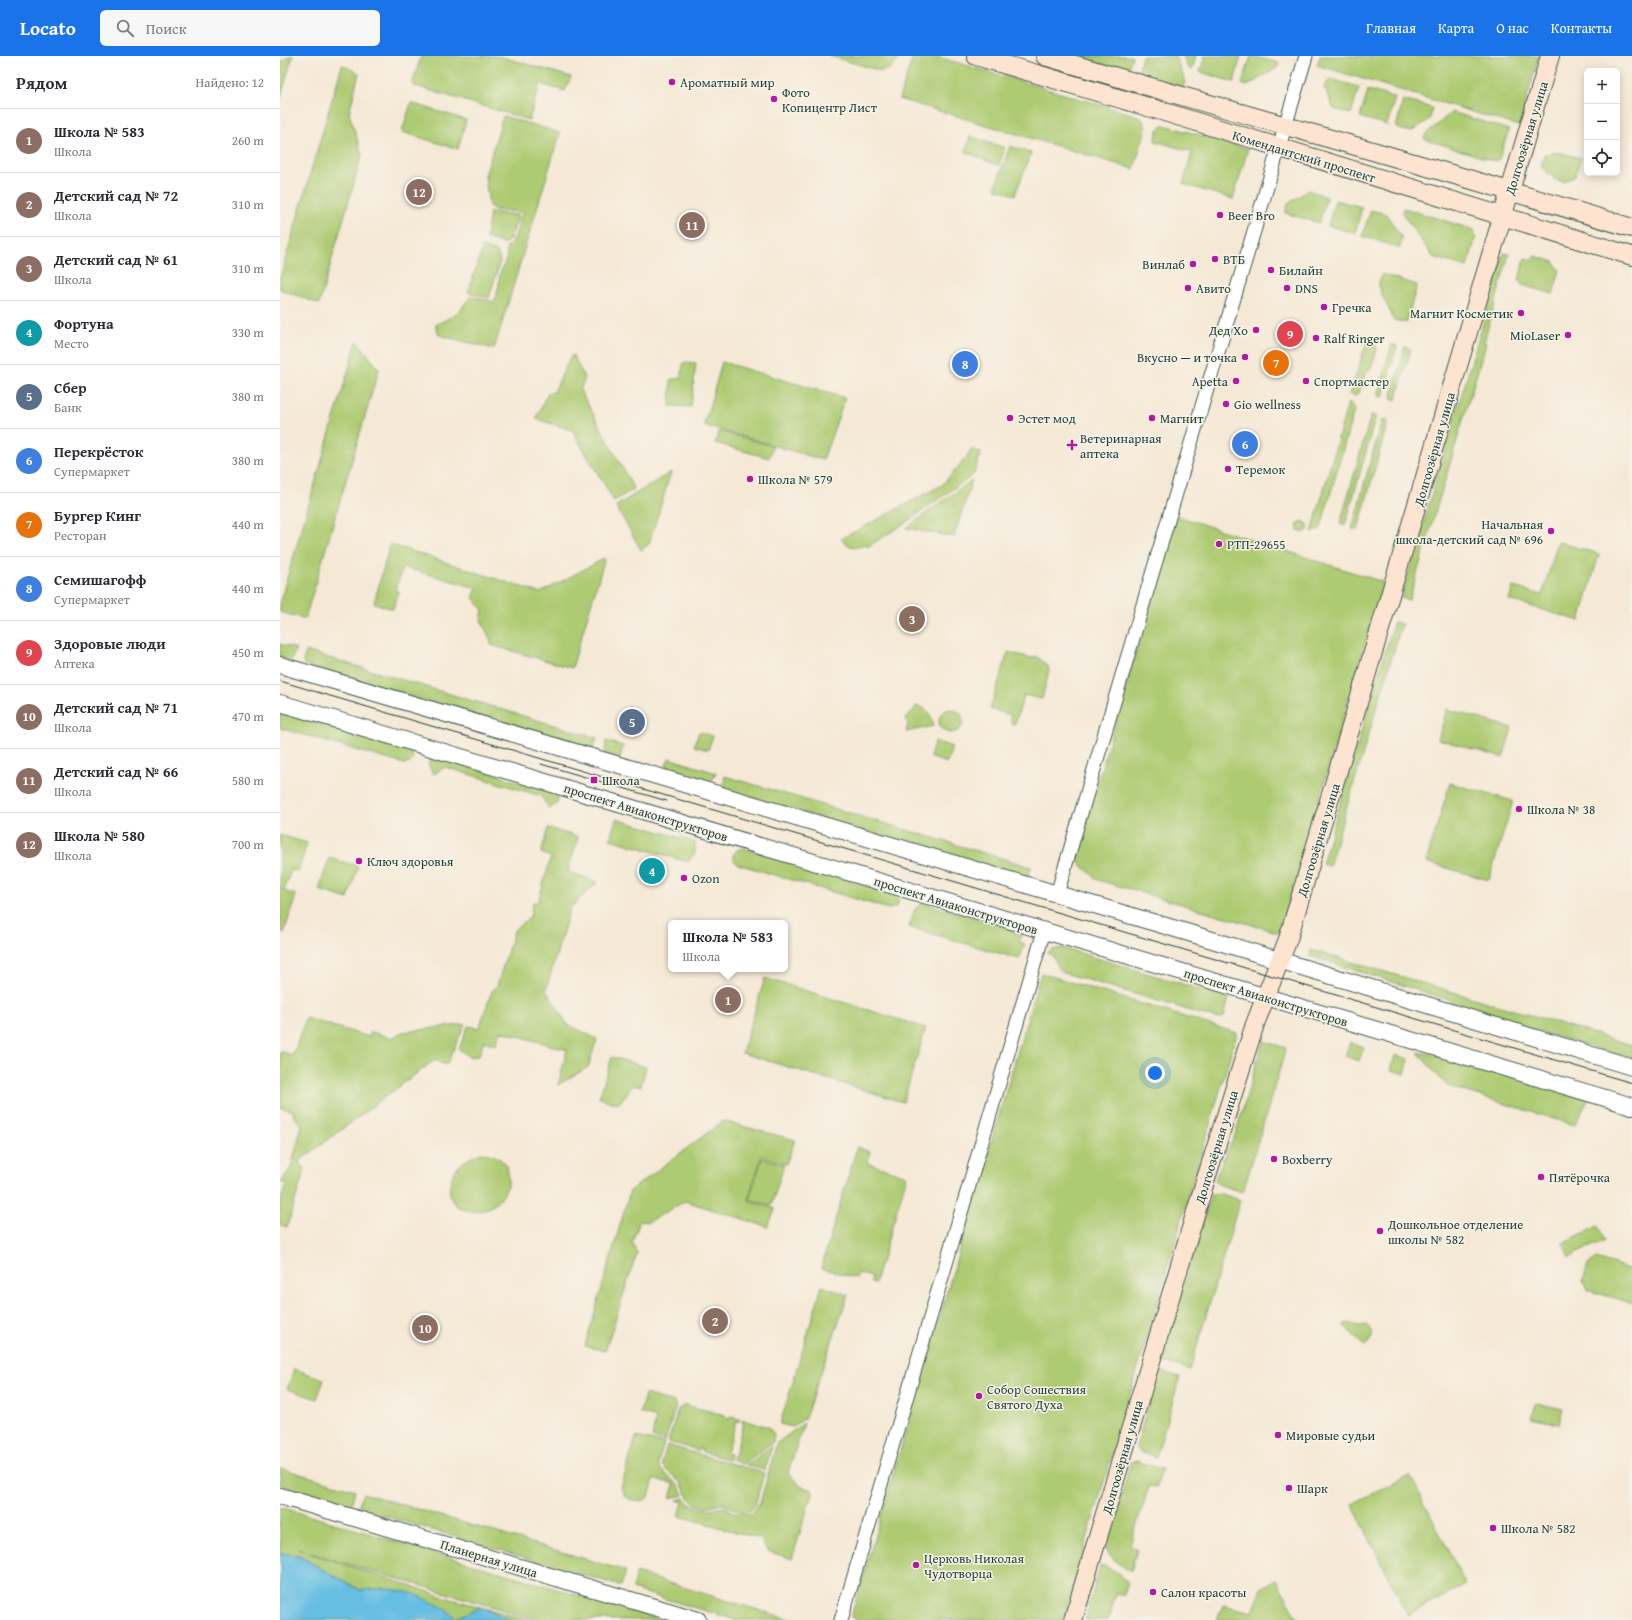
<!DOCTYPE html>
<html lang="ru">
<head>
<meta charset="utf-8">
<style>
  :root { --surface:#fff; --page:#f7f7f7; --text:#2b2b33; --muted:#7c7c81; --line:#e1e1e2; --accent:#1a73e8 }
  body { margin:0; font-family:"Gentium Book Plus",serif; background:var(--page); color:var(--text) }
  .controls { position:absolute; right:12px; top:12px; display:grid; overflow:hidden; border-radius:6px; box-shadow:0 2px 10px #0003 }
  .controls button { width:36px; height:36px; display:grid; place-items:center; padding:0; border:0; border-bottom:1px solid var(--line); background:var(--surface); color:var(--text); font:20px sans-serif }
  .you { position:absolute; left:875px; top:1017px; width:14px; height:14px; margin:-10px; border:3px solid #fff; border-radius:50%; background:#1a73e8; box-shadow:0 0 0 6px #1a73e833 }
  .badge { display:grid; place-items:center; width:26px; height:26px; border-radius:50%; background:var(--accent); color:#fff; font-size:13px; font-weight:700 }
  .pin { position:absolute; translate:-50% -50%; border:2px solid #fff; box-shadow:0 1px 4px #0006 }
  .popup { position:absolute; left:388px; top:864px; width:120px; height:52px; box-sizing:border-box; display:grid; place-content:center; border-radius:6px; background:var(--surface); filter:drop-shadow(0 1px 3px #0005); font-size:13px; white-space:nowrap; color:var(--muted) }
  .popup b { font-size:15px; color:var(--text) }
  .popup::after { content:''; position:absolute; left:50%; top:100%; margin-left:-8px; border:8px solid transparent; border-top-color:var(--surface) }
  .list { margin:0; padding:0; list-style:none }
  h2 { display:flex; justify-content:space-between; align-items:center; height:52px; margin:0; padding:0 16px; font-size:17px }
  h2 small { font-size:13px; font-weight:400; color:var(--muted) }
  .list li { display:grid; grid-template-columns:26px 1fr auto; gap:12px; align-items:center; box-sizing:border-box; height:64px; padding:0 16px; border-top:1px solid var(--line) }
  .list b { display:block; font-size:15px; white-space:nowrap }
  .list p { margin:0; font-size:13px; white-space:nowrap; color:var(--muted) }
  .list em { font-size:13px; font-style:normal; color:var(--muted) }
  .icon { flex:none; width:22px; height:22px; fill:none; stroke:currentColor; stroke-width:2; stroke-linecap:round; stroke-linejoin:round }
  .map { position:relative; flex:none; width:1352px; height:1564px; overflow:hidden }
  header { display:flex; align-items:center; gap:24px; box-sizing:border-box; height:56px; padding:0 20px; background:var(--accent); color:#fff }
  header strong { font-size:19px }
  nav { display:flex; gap:22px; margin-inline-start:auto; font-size:14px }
  .search { width:280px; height:36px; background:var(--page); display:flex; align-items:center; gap:10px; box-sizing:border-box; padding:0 14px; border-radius:6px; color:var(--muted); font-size:15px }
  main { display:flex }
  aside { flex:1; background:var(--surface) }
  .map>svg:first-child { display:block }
</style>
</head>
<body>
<header>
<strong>Locato</strong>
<div class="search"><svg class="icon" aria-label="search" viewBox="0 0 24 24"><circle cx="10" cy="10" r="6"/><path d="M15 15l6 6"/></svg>Поиск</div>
<nav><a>Главная</a><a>Карта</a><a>О нас</a><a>Контакты</a></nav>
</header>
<main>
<aside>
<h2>Рядом<small>Найдено: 12</small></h2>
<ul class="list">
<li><span class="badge" style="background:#8d6e63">1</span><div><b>Школа № 583</b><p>Школа</p></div><em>260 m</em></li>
<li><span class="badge" style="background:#8d6e63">2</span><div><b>Детский сад № 72</b><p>Школа</p></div><em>310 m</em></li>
<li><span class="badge" style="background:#8d6e63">3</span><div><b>Детский сад № 61</b><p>Школа</p></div><em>310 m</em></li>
<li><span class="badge" style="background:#0f9aa8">4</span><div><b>Фортуна</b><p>Место</p></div><em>330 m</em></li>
<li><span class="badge" style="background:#5c6f8a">5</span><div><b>Сбер</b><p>Банк</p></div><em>380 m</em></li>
<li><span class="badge" style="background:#3f7fe0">6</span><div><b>Перекрёсток</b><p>Супермаркет</p></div><em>380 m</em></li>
<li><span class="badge" style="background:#e8710a">7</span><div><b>Бургер Кинг</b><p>Ресторан</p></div><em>440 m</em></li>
<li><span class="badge" style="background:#3f7fe0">8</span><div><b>Семишагофф</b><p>Супермаркет</p></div><em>440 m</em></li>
<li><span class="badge" style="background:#e0444e">9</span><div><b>Здоровые люди</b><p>Аптека</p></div><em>450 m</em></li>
<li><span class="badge" style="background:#8d6e63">10</span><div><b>Детский сад № 71</b><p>Школа</p></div><em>470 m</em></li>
<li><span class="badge" style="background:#8d6e63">11</span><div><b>Детский сад № 66</b><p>Школа</p></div><em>580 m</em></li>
<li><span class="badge" style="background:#8d6e63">12</span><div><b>Школа № 580</b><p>Школа</p></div><em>700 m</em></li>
</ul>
</aside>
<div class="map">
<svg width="1352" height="1564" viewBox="0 0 1352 1564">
  <rect width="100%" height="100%" fill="#f7f3e8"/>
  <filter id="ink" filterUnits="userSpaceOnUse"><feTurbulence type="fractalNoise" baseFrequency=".025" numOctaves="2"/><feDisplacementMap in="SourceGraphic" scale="8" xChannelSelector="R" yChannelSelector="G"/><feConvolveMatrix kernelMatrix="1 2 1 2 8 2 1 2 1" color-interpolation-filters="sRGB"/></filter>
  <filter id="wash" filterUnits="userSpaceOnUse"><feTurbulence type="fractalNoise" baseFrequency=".012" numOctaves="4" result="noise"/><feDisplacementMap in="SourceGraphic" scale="16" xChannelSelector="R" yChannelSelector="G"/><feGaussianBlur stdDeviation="0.9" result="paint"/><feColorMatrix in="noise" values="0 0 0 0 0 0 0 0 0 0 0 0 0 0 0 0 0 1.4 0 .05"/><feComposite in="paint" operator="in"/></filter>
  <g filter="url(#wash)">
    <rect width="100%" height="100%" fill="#f5e9d6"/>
    <path fill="#adcb72" stroke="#668453" d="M9,0h4l-13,43v-35z
      M141,0h78l72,21 -6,14 -25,-7 -11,36 -117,-35z
      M550,0h68c-2,9 -7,14 -17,15z
      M635,0h20l203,60 4,3 4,9 -12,41 -235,-70 13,-39z
      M794,0h58l-3,12 -3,3z
      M862,0h33l10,25 -2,7 -45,-14z
      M903,0h13l-4,14 -4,-2z
      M925,0h36l-7,26 -34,-10z
      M971,0l28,7 -2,5 -30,18 -5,-2z
      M1040,0h219l-20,70 -202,-61z
      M62,9l17,8 -10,40 13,42 -43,149 -39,-15v-11z
      M1050,23l29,8 -8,27 -17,-5 -10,-22z
      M1088,34l27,8 -8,27 -27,-8z
      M1123,44l29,8 -2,11 -19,13 -15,-4z
      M131,47l55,17 -8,29 -56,-17z
      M1172,56l57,18 -10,29 -4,2 -71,-22 1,-4z
      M223,60l57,17 -66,216 -55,-14 -4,-10 22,-11 14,-18 23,6c3,-8 5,-15 5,-23 1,-12 11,-19 7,-31l7,-6 9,-27 -1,-3 -25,-2 -7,-4 -4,-30z
      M884,69l84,24 -15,50 -50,-15 9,-32 -37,-11 3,-11z
      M690,80l35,12 -6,18 -33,-14z
      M730,90l21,7 -16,42 -20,-7z
      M1278,96l23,6 -6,18 -11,6 -11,-3 1,-4 -7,-2 -6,-8 3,-10z
      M1028,134l19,7 -8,26 -34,-10 3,-9z
      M1055,144l27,7 -7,26 -27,-7z
      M1124,152l70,22 2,7 -9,30 -34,-10 -31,-44z
      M1091,154l15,4 16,24 -2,10 -38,-12z
      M210,156l29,3 -9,24 -6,5 -18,-6z
      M203,191l14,5 3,9 -11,37 -21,-6z
      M1224,197l5,1 -25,88 2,1 -77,257 -8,-2z
      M1255,200l19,6 6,8 -7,24 -31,-9 -3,-6 6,-21 8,2z
      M1102,218l35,11 -11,38 -12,-3 -14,-29 1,-3 -3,-1z
      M77,285l22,28 -74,250 -25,-7v-10z
      M1087,285l8,3 2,5 -6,19 -6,6 -6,19 -4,3 -5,-2z
      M1112,288l5,2 -14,51 -5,-1z
      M1125,291l6,2 -15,51 -5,-2z
      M293,299l12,24 -5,11 54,99 -20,12 -42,-71 -36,-11 11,-25 7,-2 16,-35z
      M405,306l11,1 -5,44 -21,-1 1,-27h10l2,-15z
      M442,306l123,36 -22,62 -119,-35z
      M1068,347l4,2 2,5 -32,114 -2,5 -8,3z
      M1091,359l5,1 -31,110 -5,-2z
      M1102,363l6,2 -30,109 -6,-1z
      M439,375l54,15 -4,12 -54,-15z
      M691,393l10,4 -7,21 -73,52 -34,21 -2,-2c-9,4 -17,2 -24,-6l101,-54 24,-27z
      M391,416l-22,72 -8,6 -25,-44z
      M692,424l-18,57 -48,-9z
      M897,460l206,66 -103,351 -182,-53 -19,-17 -5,-2z
      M1017.5 471a5.5 5.5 0 1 1 11 0a5.5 5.5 0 1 1-11 0Z
      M1278,486l41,12 -19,67 -71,-21 4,-13 29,8z
      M110,488l150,49 65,-35 -33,110 -81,-23v-4l-10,-21 2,-10 -10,-12 4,-10 -74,-21 -8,23 4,1 -6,18 -19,-6z
      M1114,566l8,2 -73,242 -7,-2z
      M0,588l16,5 -5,12 -11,-3z
      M26,595l291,87 -5,12 -288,-85 -1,-4z
      M728,596l23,6 5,-2 12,10 1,4 -7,29 -18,-4 -9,29h-4v-9l-21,-6z
      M636,650c12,1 15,9 17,20l-27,6 2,-8 -2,-7 7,-6z
      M1167,653l65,19 -9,30 -65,-19z
      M659 665a12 12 0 1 1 24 0a12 12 0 1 1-24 0Z
      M0,654l130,39 3,10 -3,4 -6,1 -124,-36z
      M419,676l14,4 -5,14 -14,-4z
      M326,685l17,5 -3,13 -15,-5z
      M655,685l17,6 -5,16 -17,-6z
      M158,701l115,35 5,5 -1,7 -8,4 -8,-12 -96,-29 -11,7 -3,-3 -3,-8 4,-5z
      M389,702l47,15 -7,12 -33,-10 2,-5 -12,-4z
      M445,720l306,91 -4,12 -301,-89 -2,-9z
      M1170,727l63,18 -24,79 -63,-18z
      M336,763l79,23v11l-7,9 -78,-23z
      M268,772l30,9 -10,35 30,10 -28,26 -24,82 21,34 30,15 -9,28 -30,18 9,-35 -66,-19 -5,14 -12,-4 -5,15 -10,1 -10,-8 9,-23 11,2 13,-37 5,-5 17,-56 16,-13 3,-15h5l13,-45 -10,-4z
      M0,779l27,8 -9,29 -7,-2 -7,21 12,4 -12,38 -4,-1z
      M463,792l153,46 3,8 -3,5 -7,2 -151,-45 -3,-2 -2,-7 4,-5z
      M49,802l29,8 -10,33 -29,-9z
      M642,847l91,25 -1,4 9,3 -2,7 6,2 -6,15 -110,-32 6,-18z
      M783,892l166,50 -5,19 -6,2 -157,-47 -9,-17 -5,-2 5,-3z
      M1031,894l321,95v14l-156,-46 -30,-14 -136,-43z
      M761,917l196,60 -174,587h-204l-8,-3z
      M485,922l161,50 -23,74 -161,-49z
      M26,962l63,19 2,-5 21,6 10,-6 63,-8 -18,40h-5l-6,-5 -138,103 7,6 -18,59 -7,-2v-22l6,-19 -5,-2 10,-14 11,-43 -8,-8 -1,-6 -13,-4v-56l13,4z
      M983,985l23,7 -43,144 -23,-7 -5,-4 3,-10 17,-36z
      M1070,986l14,5 -5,14 -14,-5z
      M1139,996l41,8 129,39 -15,26 -127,-39 -28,-32z
      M1115,999l14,4 -4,15 -14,-4z
      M332,1001l34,10 -5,19 -7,-1 -16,19 -19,-6z
      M443,1065l72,19 -9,24 -24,-8 -14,44 27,9 -7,18 -83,-26 -36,21 -9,-1 -8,21 5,11 -32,98 -20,-5 45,-155z
      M577,1091l13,5 -3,11 40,13 -32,107 -4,-1 1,-5 -14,-4 -2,5 -35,-10z
      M201,1097c49,2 26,68 -16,57 -23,-6 -17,-35 -3,-47 6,-5 13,-7 19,-10z
      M482,1102l22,7 -13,41 -22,-7z
      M938,1137l22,7 -50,170 -29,-9 50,-167z
      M1318,1170l7,14 -36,17 -6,-14z
      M1316,1203l36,11v33l-45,-13 -4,-8 5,-18z
      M542,1230l26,9 -43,123 -13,9 -12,-3z
      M1067,1267l12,3 8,-1c9,7 5,15 -2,21l-22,-21z
      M14,1313l30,10 -7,20 -30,-10z
      M878,1315l22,6 -24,80 -16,-5 -4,-5z
      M365,1338l29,8 2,3 -11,36 -13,-4 4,-19 -16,-5z
      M1256,1347l27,6 -4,15 -27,-6z
      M405,1349l40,10v3l4,1 1,-2 10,2 -1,3 -3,-1 -9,32 3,1 -1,6 -28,-9v-3h-3v2l-30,-8 10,-33z
      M462,1364l27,7 5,8 -1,7 -30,22 -11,-4 1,-5h2l8,-32z
      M524,1367l-16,50 14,14 11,3 -21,69 -25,-8 -6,-12 -82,-23 4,-14 -6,-2 7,-2c12,15 26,11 42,9l9,6 15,1 7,-6 3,-5 17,-60z
      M356,1381l28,6 -6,20 1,5 19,17 5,10 -13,3 4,-14 -20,-5c-3,9 -4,25 -17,22 -5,-1 -9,-2 -12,-5l-4,-8z
      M387,1389l97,28 -9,33 -6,5 -7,1 -18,-8 -20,3 -8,-2 -6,-6 -10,-17 -18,-16v-3z
      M492,1390l-7,24 -19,-5z
      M857,1405l25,8 -6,19 -7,-2 -19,60 7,3 -6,22h-3l-18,-15 -4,-8 25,-86z
      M0,1412l75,22 -4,16 -71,-21z
      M1130,1419l56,110 -58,30 -56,-111z
      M83,1437l263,78 -5,15 -263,-78z
      M0,1451l381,113h-123l-241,-71 157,51 76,20h-19l-30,-13 -25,11 -12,-10 -58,-20 -26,2 -61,-34 -19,-3z
      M820,1510c8,-1 24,10 28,17l-4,12 -8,-2 -8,27h-23z
      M356,1517l156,47h-56l-104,-31z
      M996,1523l23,41h-82l6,-15 30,7 8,-24z"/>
    <path fill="#66bee3" stroke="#427e8c" d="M0,1497l19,3 61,34 26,-2 29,6 29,14 12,10 25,-11 30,13h-231z"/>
  </g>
  <g filter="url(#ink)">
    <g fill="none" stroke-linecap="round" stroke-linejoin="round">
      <defs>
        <path id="minor" d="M777,838l249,-838
          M561,1564l203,-689"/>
        <path id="tertiary" d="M0,609l906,267 446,135
          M0,647l1352,403
          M0,1440l418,124"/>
        <path id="secondary" d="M696,0l182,54 474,146
          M765,0c196,58 392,112 587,172
          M793,1564l131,-435 51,-161 33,-85 262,-883"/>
      </defs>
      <use href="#minor" stroke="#3f574c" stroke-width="15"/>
      <use href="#tertiary" stroke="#3f574c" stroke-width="18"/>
      <use href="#secondary" stroke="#3f574c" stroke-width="20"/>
      <use href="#minor" stroke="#fff" stroke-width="13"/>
      <use href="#tertiary" stroke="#fff" stroke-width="16"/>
      <use href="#secondary" stroke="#fde4d1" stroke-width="18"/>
      <path stroke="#1f3d34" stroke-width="1" d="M0,625l1352,402
        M261,708l126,37"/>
    </g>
  </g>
  <g fill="#b5179e" stroke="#f7f3e8" stroke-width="1.5">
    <circle cx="392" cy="26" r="4"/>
    <circle cx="494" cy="43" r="4"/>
    <circle cx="940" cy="159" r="4"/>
    <circle cx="935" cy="203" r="4"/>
    <circle cx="913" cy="208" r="4"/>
    <circle cx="991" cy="214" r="4"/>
    <circle cx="908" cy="232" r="4"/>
    <circle cx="1007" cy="232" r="4"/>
    <circle cx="1044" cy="251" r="4"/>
    <circle cx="1241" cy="257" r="4"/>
    <circle cx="976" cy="274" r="4"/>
    <circle cx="1288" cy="279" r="4"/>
    <circle cx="1036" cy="282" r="4"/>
    <circle cx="965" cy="301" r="4"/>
    <circle cx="956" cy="325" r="4"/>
    <circle cx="1026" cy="325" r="4"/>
    <circle cx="946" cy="348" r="4"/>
    <circle cx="730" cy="362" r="4"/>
    <circle cx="872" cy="362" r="4"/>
    <path d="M790 383h4v4h4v4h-4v4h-4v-4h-4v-4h4z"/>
    <circle cx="948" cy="413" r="4"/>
    <circle cx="470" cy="423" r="4"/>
    <circle cx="1271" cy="475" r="4"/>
    <circle cx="939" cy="488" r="4"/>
    <rect x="310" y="720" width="8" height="8" rx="2"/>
    <circle cx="1239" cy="753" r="4"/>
    <circle cx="79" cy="805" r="4"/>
    <circle cx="404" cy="822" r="4"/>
    <circle cx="994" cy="1103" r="4"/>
    <circle cx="1261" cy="1121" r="4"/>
    <circle cx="1100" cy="1175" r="4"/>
    <circle cx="699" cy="1340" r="4"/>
    <circle cx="998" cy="1379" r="4"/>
    <circle cx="1009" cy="1432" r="4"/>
    <circle cx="1213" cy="1472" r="4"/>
    <circle cx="636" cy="1509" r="4"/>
    <circle cx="873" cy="1536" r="4"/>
  </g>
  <g text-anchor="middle" stroke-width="3" stroke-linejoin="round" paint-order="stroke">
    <g font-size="13" fill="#1f3d34" stroke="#f7f3e8" text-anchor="start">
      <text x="400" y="31">Ароматный мир</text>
      <text x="502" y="41">Фото<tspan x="502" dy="15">Копицентр Лист</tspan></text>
      <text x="948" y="164">Beer Bro</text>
      <text x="943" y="208">ВТБ</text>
      <text x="905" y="213" text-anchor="end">Винлаб</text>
      <text x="999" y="219">Билайн</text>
      <text x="916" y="237">Авито</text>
      <text x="1015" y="237">DNS</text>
      <text x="1052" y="256">Гречка</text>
      <text x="1233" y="262" text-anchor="end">Магнит Косметик</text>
      <text x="968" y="279" text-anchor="end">Дед Хо</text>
      <text x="1280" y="284" text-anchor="end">MioLaser</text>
      <text x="1044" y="287">Ralf Ringer</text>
      <text x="957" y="306" text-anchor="end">Вкусно — и точка</text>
      <text x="948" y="330" text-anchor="end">Apetta</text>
      <text x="1034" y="330">Спортмастер</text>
      <text x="954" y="353">Gio wellness</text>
      <text x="738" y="367">Эстет мод</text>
      <text x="880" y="367">Магнит</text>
      <text x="800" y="387">Ветеринарная<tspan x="800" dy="15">аптека</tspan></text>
      <text x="956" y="418">Теремок</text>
      <text x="478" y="428">Школа № 579</text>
      <text x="1263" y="473" text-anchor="end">Начальная<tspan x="1263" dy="15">школа-детский сад № 696</tspan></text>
      <text x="947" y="493">РТП-29655</text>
      <text x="322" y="729">Школа</text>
      <text x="1247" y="758">Школа № 38</text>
      <text x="87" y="810">Ключ здоровья</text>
      <text x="412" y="827">Ozon</text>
      <text x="1002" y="1108">Boxberry</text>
      <text x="1269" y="1126">Пятёрочка</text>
      <text x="1108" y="1173">Дошкольное отделение<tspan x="1108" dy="15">школы № 582</tspan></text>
      <text x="707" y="1338">Собор Сошествия<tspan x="707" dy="15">Святого Духа</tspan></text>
      <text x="1006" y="1384">Мировые судьи</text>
      <text x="1017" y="1437">Шарк</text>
      <text x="1221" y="1477">Школа № 582</text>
      <text x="644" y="1507">Церковь Николая<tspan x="644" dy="15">Чудотворца</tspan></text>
      <text x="881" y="1541">Салон красоты</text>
    </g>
    <g font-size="13" fill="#1f3d34" stroke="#f7f3e8">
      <text transform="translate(1246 82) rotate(-73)" y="5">Долгоозёрная улица</text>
      <text transform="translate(1024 100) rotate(17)" y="5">Комендантский проспект</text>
      <text transform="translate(1154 393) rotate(-74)" y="5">Долгоозёрная улица</text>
      <text transform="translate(366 756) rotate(17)" y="5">проспект Авиаконструкторов</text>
      <text transform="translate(1038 784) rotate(-73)" y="5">Долгоозёрная улица</text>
      <text transform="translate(676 849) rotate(17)" y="5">проспект Авиаконструкторов</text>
      <text transform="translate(986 941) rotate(17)" y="5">проспект Авиаконструкторов</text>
      <text transform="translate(936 1091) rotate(-73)" y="5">Долгоозёрная улица</text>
      <text transform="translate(842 1401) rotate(-74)" y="5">Долгоозёрная улица</text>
      <text transform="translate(209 1502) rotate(17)" y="5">Планерная улица</text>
    </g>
  </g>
</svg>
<div class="controls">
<button>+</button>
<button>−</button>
<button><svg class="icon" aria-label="locate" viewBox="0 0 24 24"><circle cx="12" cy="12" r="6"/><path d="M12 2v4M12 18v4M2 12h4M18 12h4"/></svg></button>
</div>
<div class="you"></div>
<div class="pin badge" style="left:448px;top:944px;background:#8d6e63">1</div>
<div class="popup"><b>Школа № 583</b>Школа</div>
<div class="pin badge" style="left:435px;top:1265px;background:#8d6e63">2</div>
<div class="pin badge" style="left:632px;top:563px;background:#8d6e63">3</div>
<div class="pin badge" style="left:372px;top:815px;background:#0f9aa8">4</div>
<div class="pin badge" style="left:352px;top:666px;background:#5c6f8a">5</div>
<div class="pin badge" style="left:965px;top:388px;background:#3f7fe0">6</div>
<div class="pin badge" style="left:996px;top:307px;background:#e8710a">7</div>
<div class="pin badge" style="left:685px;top:308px;background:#3f7fe0">8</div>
<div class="pin badge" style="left:1010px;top:278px;background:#e0444e">9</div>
<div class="pin badge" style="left:145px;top:1272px;background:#8d6e63">10</div>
<div class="pin badge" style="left:412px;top:169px;background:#8d6e63">11</div>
<div class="pin badge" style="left:139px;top:136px;background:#8d6e63">12</div>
</div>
</main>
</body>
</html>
